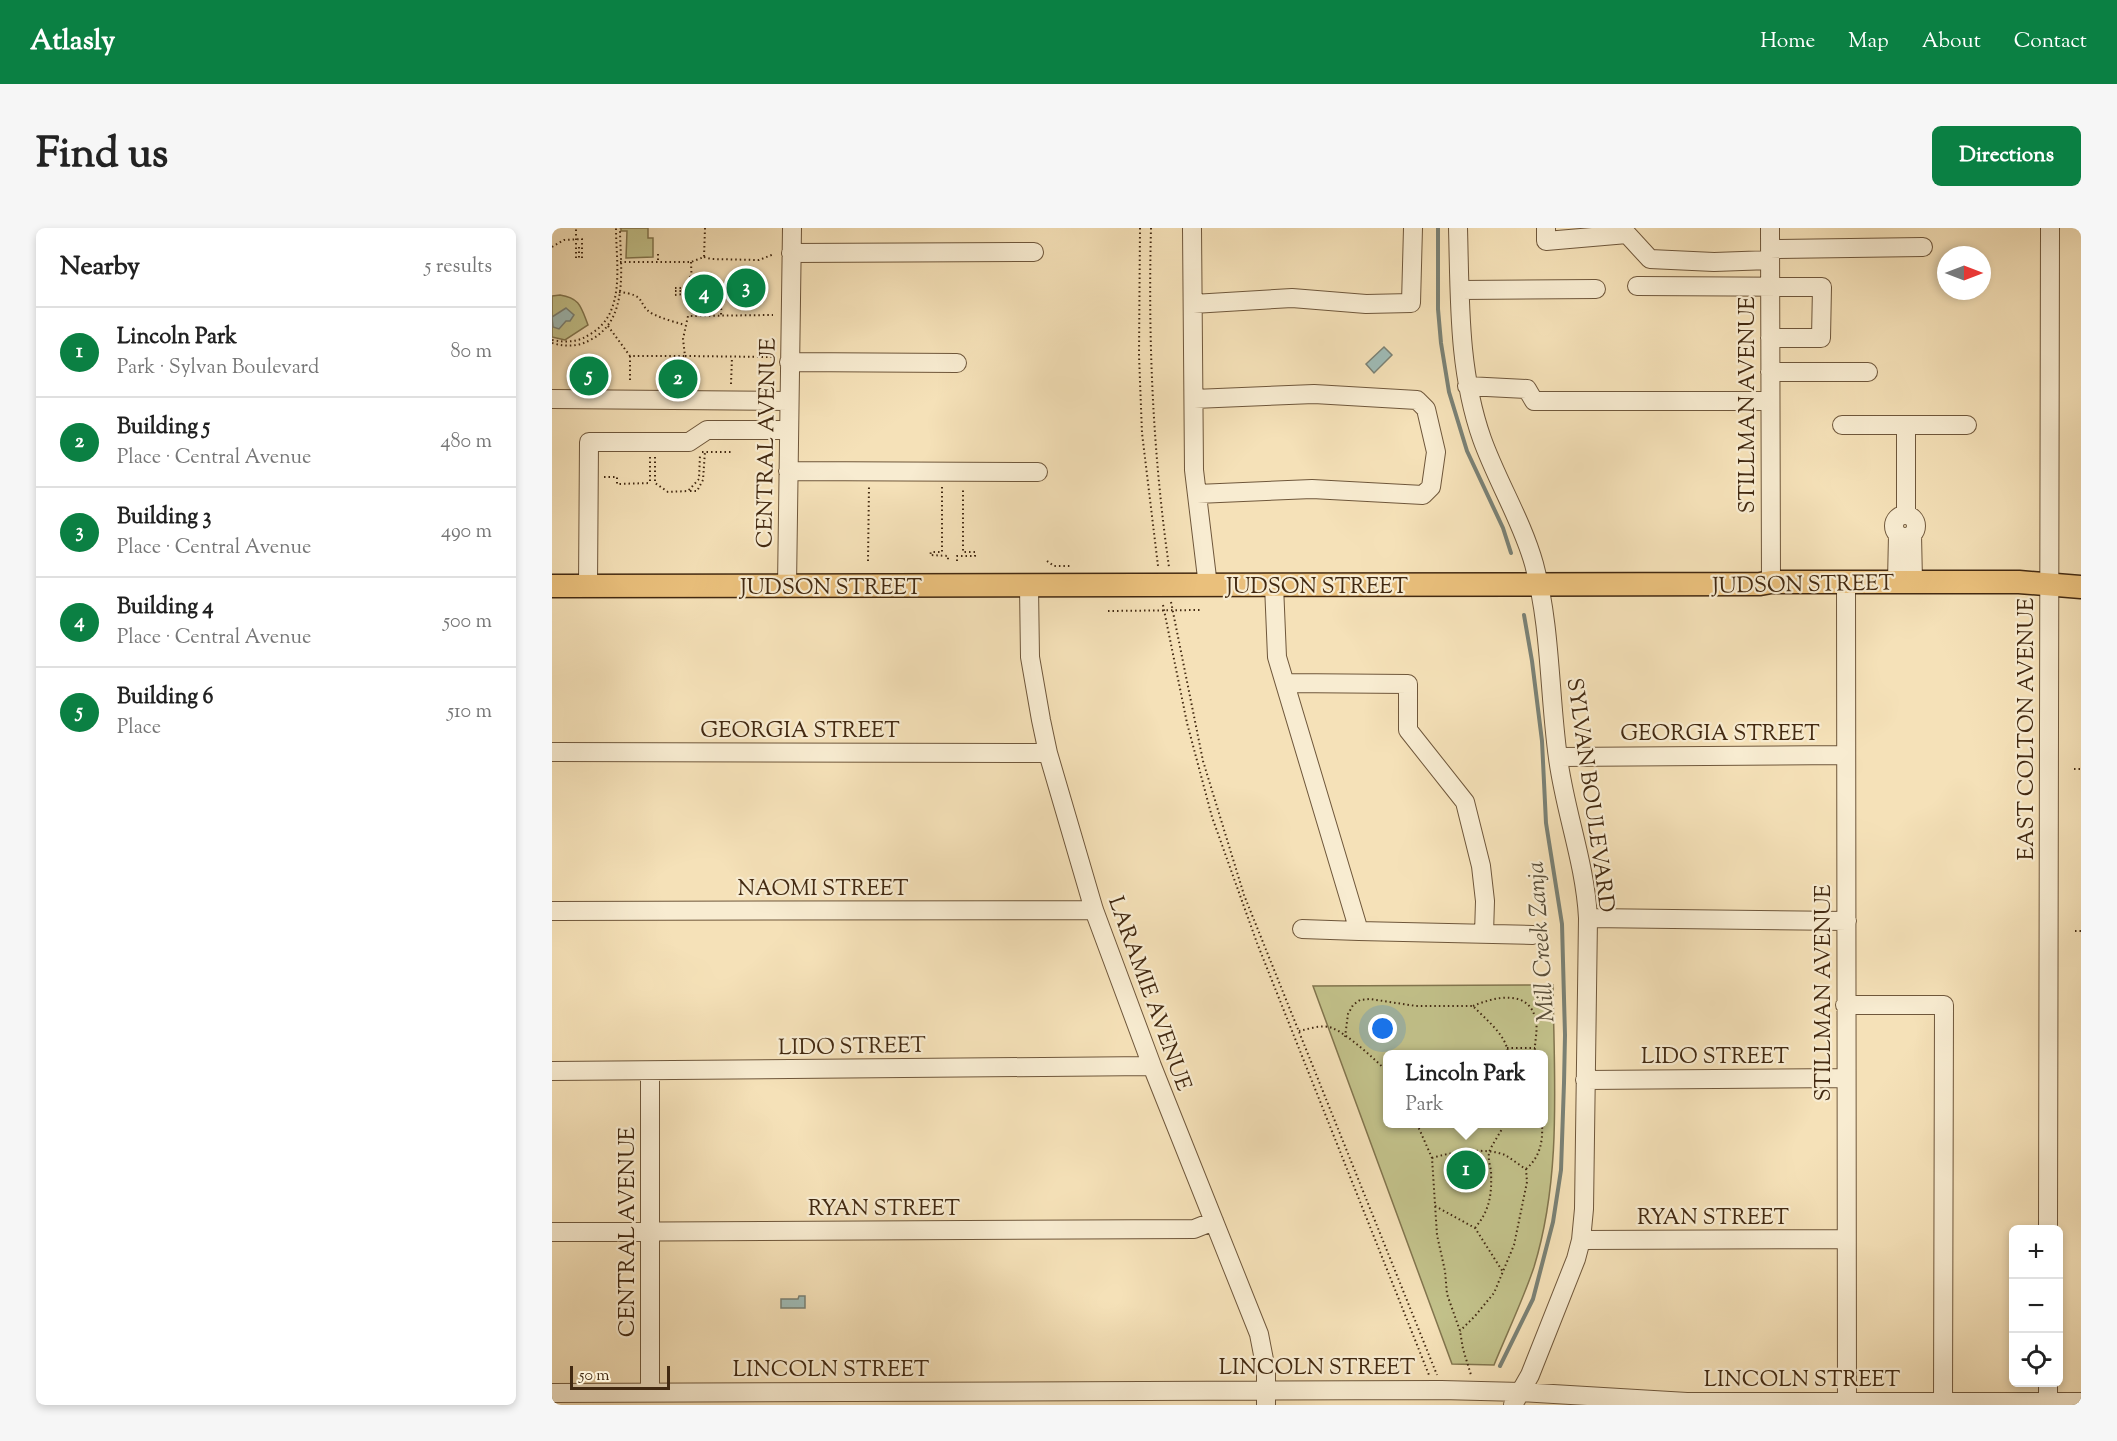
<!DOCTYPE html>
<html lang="en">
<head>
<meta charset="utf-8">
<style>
  :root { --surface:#fff; --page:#f6f6f6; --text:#222; --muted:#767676; --line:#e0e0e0; --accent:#0b8043 }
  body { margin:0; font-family:"Sorts Mill Goudy",serif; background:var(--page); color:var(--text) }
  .controls { position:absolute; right:18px; bottom:18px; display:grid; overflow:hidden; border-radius:9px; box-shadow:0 3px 9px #0003 }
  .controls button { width:54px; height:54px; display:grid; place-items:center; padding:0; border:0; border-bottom:2px solid var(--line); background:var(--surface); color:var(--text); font:30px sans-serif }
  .compass { position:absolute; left:1385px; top:18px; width:54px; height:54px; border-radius:50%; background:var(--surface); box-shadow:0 3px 9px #0003; rotate:90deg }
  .scale { position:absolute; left:18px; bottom:15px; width:100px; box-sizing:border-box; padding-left:6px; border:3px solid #422911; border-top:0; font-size:16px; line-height:21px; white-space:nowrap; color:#422911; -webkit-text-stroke:4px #f8ecd1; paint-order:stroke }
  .you { position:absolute; left:831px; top:801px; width:21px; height:21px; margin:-15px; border:4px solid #fff; border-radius:50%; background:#1a73e8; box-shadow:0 0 0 9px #1a73e833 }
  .badge { display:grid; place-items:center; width:39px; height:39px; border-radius:50%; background:var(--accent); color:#fff; font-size:20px; font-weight:700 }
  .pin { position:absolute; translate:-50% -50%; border:3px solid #fff; box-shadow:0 2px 6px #0006 }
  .popup { position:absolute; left:831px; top:822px; width:165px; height:78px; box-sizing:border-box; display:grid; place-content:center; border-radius:9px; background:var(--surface); filter:drop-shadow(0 2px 4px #0005); font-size:20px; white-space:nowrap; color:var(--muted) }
  .popup b { font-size:22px; color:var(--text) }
  .popup::after { content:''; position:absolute; left:50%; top:100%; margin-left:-12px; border:12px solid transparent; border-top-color:var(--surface) }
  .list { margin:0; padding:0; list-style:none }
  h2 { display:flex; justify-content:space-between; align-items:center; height:78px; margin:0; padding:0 24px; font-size:26px }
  h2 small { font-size:20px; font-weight:400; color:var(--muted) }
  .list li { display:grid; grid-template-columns:39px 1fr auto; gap:18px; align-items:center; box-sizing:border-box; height:90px; padding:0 24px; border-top:2px solid var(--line) }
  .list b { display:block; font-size:22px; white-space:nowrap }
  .list p { margin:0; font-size:20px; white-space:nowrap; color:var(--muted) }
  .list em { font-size:20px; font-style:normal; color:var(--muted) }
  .icon { flex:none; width:33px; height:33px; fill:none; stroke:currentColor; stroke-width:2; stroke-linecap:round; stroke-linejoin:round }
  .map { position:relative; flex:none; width:1529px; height:1177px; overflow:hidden; border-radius:9px }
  header { display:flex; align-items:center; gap:36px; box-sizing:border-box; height:84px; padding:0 30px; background:var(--accent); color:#fff }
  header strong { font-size:28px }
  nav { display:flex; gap:33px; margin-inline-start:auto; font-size:21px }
  .intro { display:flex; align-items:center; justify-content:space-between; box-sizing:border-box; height:144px; padding:0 36px }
  h1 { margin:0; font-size:42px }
  .button { padding:15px 27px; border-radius:9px; background:var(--accent); color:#fff; font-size:21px; font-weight:700 }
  main { display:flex; gap:36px; padding:0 36px }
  aside { flex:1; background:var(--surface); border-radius:9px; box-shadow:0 3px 9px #0003 }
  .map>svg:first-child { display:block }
</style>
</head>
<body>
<header>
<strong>Atlasly</strong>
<nav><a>Home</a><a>Map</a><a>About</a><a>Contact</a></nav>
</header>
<div class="intro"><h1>Find us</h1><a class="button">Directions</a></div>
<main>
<aside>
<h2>Nearby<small>5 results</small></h2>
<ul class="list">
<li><span class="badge">1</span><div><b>Lincoln Park</b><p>Park · Sylvan Boulevard</p></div><em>80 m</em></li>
<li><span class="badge">2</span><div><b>Building 5</b><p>Place · Central Avenue</p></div><em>480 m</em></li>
<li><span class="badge">3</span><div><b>Building 3</b><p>Place · Central Avenue</p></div><em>490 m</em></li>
<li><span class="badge">4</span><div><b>Building 4</b><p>Place · Central Avenue</p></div><em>500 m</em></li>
<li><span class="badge">5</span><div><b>Building 6</b><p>Place</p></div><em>510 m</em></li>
</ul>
</aside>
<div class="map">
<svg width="1529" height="1177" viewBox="0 0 1529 1177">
  <rect width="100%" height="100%" fill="#f5e1b8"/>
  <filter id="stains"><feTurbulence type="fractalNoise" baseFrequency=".00333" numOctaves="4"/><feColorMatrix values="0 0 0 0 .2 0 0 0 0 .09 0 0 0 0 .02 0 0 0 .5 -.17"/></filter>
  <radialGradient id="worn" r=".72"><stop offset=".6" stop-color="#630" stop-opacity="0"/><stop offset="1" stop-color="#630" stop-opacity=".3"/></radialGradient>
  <path fill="#c2c18a" stroke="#82754e" stroke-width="1.5" fill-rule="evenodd" d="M69,0h27v10h5v19l-27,1 1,-27h-6z
    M8,67c20,3 21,12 28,30l-23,15 -13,-3v-41z
    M1001,757c1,94 9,191 -19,282 -11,33 -27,66 -40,98l-42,-1 -139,-378zM836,826h156v70h-156z"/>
  <path fill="#9fbcb7" stroke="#7a8175" stroke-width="1.5" d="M14,80l8,7 -4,6h-4l-7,8 -6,-2 -1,-10z
    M832,119l8,8 -18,18 -8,-9z
    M247,1068h6v12h-24v-9h17z"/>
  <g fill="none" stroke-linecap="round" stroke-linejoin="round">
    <path stroke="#7a8175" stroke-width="4" d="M886,0v81l3,34 8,49 18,59 36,77 8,25
      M948,1138l33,-67 20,-77 8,-52 3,-87 1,-48 -3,-111 -16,-101 -4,-82 -10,-80 -8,-46"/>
    <defs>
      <path id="minor" d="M640,0l2,242 14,116
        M906,0c2,71 0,143 24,211 15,42 40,82 52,125 17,63 15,129 24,194 7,54 27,104 30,160l-4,291 -3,31 -5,19 -46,116 -17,30
        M994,0v13l81,-7 23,25 64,3 56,-2
        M1218,0l1,354
        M1218,21l153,-2
        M239,25l243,-1
        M1085,58l185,1 -1,51h-51
        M908,62l136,-1
        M641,76l99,-6 74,6 45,-1 2,-75
        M237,134l168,1
        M1218,144h98
        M915,158l60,3 7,12h236
        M0,171l237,2
        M642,171l120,-5 103,6 9,9 10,43 -5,35 -8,8 -111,-6 -115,5
        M1290,197h64
        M236,243l250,1
        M1342 298a11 11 0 1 1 22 0a11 11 0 1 1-22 0Z
        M1354,287v-90h61
        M1360,307l1,46
        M1294,353l1,824
        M1345,353l1,-46
        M722,357l3,72 82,274 174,4
        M36,358l1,-144h100l18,-12h82
        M235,358l5,-358
        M477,359l1,70 11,63 7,33 46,157 58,156 107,268 7,36v35
        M733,455l123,1v46l57,72 16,64 4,35 -1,33
        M0,524l496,1
        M1006,529l288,-2
        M0,683l542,-1
        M1036,690l259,3
        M750,701l57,2
        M1293,777h99l-1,400
        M0,843l600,-5
        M98,843v321
        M1033,852l261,-2
        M1496,1002l2,-1002
        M0,1004l642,-3 20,-8
        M1029,1012l265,-1
        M0,1165l889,-3 80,2 166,10h394
        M1496,1177v-23"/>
      <path id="major" d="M0,358l1208,-2 11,-2h248l62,5"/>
    </defs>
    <use href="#minor" stroke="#6f573b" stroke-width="20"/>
    <use href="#major" stroke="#422911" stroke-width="25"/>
    <path stroke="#422911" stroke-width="2" stroke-dasharray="1.5 3" stroke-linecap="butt" d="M588,0l-1,127 3,78 16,133
      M599,0c-3,114 2,226 18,339
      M0,19l12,-7 18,-1v20
      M27,19v12
      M106,26v8
      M152,29l7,2 48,1 15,-6
      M24,30v-30
      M68,34h71l13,-5 1,-29
      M139,34l1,26h30l-1,27
      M177,57h6
      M123,60h17
      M170,60h7v-5l6,-1
      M177,60h6
      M123,63h9
      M67,64c30,3 17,13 34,22 10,5 22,8 32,11
      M123,67l9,-1v-6l7,-13
      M56,98l22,30h55
      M0,112c16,3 27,2 40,-7 34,-21 24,-70 24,-105
      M0,115c14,4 27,4 40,-4 38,-21 28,-74 28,-111
      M78,128v27
      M220,129l-87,-1 -2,-17 5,-23 85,-1
      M179,156l1,-27
      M150,224h31
      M98,229v26
      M103,229v26l13,9 20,-1 11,-12 1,-24
      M52,249h13v7l34,-1
      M390,259v65h-11l-1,3 18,1v5
      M138,263h7l6,-11 2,-29
      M316,333l1,-75
      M405,333v-5h18v-4h-12v-64
      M495,333l7,5h18
      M619,374l32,159 41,134 193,480
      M611,377l24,118 25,94 45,126 172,432
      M556,383l92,-1
      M1522,541h7
      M1523,703h6
      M921,778c21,-9 57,-18 63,15 2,11 -2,22 -1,33
      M747,803c10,-2 23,-7 33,-3 16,6 43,32 56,44
      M793,809l3,-23 5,-9 7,-5 10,-1 46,7h57c12,13 34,29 35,48
      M955,820h28
      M865,896l15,34 5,77 8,36 2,23 13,37 3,18 8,26
      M880,930c19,-6 54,-11 73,-3 7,4 14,10 21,14l1,13 -13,63 -20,48 -19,23 -15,15
      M974,941c14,-12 17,-27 16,-45
      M883,978l40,22 28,44
      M923,1000c15,-18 17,-34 16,-57 -1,-5 -3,-13 -2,-18 2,-8 12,-20 15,-29"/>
    <use href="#minor" stroke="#f8ecd1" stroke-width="18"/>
    <use href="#major" stroke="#eac07c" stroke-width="22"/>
  </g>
  <g text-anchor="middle" stroke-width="4.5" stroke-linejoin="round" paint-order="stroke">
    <g font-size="22" fill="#422911" stroke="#f8ecd1">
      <text transform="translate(1194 177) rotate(-90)" y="8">STILLMAN AVENUE</text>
      <text transform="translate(213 215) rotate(-89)" y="8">CENTRAL AVENUE</text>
      <text transform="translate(1251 355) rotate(-1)" y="8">JUDSON STREET</text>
      <text x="765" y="365">JUDSON STREET</text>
      <text x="279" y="366">JUDSON STREET</text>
      <text x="248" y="509">GEORGIA STREET</text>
      <text transform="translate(1473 501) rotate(-90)" y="8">EAST COLTON AVENUE</text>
      <text x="1168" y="512">GEORGIA STREET</text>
      <text transform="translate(1040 567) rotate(82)" y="8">SYLVAN BOULEVARD</text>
      <text x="271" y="667">NAOMI STREET</text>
      <text transform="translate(599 765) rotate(70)" y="8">LARAMIE AVENUE</text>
      <text transform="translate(1270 765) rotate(-90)" y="8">STILLMAN AVENUE</text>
      <text transform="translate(300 817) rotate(-1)" y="8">LIDO STREET</text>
      <text x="1163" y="835">LIDO STREET</text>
      <text x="332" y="987">RYAN STREET</text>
      <text x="1161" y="996">RYAN STREET</text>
      <text transform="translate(74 1004) rotate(-90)" y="8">CENTRAL AVENUE</text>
      <text x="765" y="1146">LINCOLN STREET</text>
      <text x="279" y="1148">LINCOLN STREET</text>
      <text x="1250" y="1158">LINCOLN STREET</text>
    </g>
    <g font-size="24" font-style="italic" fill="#594e3a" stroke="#f8ecd1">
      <text transform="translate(988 714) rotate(-94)" y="8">Mill Creek Zanja</text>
    </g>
  </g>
  <rect width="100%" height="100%" filter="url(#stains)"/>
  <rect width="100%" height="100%" fill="url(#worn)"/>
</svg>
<div class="controls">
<button>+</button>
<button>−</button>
<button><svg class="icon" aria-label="locate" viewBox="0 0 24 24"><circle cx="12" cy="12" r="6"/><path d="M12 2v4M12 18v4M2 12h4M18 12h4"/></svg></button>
</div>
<svg class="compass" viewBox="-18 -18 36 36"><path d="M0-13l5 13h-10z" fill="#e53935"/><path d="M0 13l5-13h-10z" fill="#767676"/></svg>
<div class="scale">50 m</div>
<div class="you"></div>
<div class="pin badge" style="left:914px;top:942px">1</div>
<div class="popup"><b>Lincoln Park</b>Park</div>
<div class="pin badge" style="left:126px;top:151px">2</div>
<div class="pin badge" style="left:194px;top:60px">3</div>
<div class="pin badge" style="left:152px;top:66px">4</div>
<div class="pin badge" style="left:37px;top:148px">5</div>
</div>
</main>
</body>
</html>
